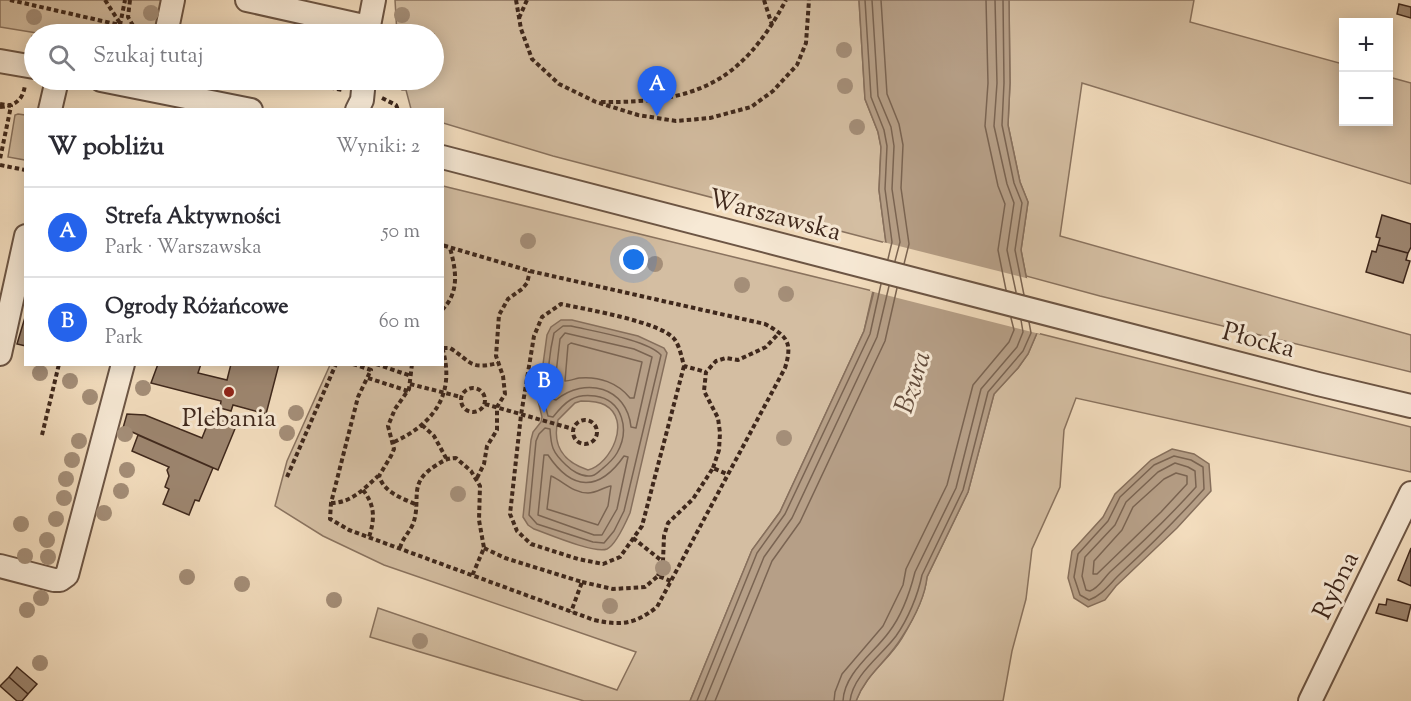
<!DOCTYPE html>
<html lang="pl">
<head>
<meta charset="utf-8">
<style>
  :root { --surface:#fff; --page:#f2f2f3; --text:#2b2b33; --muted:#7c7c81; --line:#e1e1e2; --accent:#2563eb }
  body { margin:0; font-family:"Sorts Mill Goudy",serif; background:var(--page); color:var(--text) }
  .controls { position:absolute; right:18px; top:18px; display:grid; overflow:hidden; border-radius:0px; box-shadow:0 3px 15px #0003 }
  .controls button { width:54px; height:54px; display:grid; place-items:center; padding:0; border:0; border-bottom:2px solid var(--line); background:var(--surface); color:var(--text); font:30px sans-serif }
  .you { position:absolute; left:634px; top:260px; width:21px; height:21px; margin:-15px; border:4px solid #fff; border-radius:50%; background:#1a73e8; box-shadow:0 0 0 9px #1a73e833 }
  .badge { display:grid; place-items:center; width:39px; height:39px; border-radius:50%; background:var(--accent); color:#fff; font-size:20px; font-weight:700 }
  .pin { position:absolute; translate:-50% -50px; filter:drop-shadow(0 2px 3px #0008) }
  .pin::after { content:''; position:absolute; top:32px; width:21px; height:18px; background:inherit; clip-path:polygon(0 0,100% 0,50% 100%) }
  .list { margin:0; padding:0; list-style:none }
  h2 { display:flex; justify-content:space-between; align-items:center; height:78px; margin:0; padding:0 24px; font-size:26px }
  h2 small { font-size:20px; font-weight:400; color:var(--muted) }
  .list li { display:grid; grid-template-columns:39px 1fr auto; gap:18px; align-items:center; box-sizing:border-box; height:90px; padding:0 24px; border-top:2px solid var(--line) }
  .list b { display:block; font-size:22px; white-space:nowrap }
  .list p { margin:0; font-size:20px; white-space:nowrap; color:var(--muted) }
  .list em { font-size:20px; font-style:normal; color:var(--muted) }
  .icon { flex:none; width:33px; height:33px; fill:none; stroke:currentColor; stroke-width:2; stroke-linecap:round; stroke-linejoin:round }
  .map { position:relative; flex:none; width:1411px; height:701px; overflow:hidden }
  .search { position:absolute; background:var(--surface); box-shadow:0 3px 15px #0003; left:24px; top:24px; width:420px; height:66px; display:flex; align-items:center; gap:15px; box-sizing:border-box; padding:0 21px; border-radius:33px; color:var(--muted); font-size:22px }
  .panel { position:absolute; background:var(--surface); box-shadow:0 3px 15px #0003; left:24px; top:108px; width:420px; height:258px; border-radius:0px }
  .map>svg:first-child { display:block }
</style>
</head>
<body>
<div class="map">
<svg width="1411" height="701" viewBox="0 0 1411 701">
  <rect width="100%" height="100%" fill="#f3ddbe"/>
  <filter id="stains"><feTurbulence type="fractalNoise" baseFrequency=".00333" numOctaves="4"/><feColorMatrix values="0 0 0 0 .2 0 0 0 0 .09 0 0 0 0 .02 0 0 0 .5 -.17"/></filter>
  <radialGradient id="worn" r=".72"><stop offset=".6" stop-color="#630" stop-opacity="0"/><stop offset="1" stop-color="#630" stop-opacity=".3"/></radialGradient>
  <path fill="#d4bea2" stroke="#8a735f" stroke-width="1.5" d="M0,0h163l-7,34h-113l-43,-7z
    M395,0h464l6,99 13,33 3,15 -2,43 7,53 -333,-87 -110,-33 -1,-13 -31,-1 -5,-19h-4l-1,-10h33v-46h-37z
    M1009,0h185l-4,22 153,42 1,58h44l1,-45 22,6v101l-329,-101 -22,153 351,99v37l-311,-76 -74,-20 -5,-26 7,-48 -8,-20 -12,-57 2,-42z
    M18,114l7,1v45l-17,-3 7,-42z
    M443,186l430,105 -9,40 -84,181 -28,38 -62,151h-106l-214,-64 8,-29 239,82 19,-38 -252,-87 -61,-29 -48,-30 12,-45 43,-96 112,-1z
    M1037,333l374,94v45l-335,-74 -12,32 -4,57 -28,62 -6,50 -14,52 -9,50h-147c10,-27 32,-40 46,-63 11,-18 23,-40 25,-61l41,-85 26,-98 24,-26 10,-14z"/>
  <path fill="#b69f87" stroke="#866f5c" stroke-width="1.5" fill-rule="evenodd" d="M859,0h150l1,83 -2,42 12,57 8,20 -7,48 16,83 -9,21 -10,14 -24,26 -26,98 -41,85c-2,21 -14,43 -25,60 -14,24 -36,37 -46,64h-166l62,-151 28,-38 84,-181 22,-88 -7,-53 2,-43 -3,-15 -13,-33z
    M561,320h11l66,16 26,12 3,5 -37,160c-4,9 -14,32 -23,36 -12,5 -59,-15 -73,-20l-6,-4 -5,-8 8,-77 2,-8 8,-10 1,-5 -4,-16 9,-66 4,-8zM581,401c8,0 17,0 24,4 27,15 6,59 -17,65 -25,-8 -36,-25 -30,-50l17,-17z
    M1172,449l22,5 15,10 2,27 -34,37 -61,58 -11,14 -17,7 -14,-9 -6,-20 4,-27 31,-34 12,-23 36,-34z"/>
  <path fill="#f3ddbe" d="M883,242l147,37 10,55 -170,-43z"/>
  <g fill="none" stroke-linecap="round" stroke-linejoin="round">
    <path stroke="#7a6452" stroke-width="1.5" d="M865,0l6,97 13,33 3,16 -2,43 7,53 -4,17
      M872,0l6,96 13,31 3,19 -2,43 8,53 -5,19
      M881,0l6,94 12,30 4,21 -2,43 8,56 -5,20
      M986,0l2,83 -3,43 13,60 7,18 -7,46 8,40
      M995,0l2,83 -3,43 13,58 7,19 -7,47 9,42
      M1003,0l1,83 -2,42 12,58 8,20 -7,47 9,45
      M563,326h8c21,5 77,14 90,29l-37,156 -10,20 -10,12 -11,-1 -56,-18 -8,-9 7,-74 3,-7 6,-6 5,1c1,17 2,23 16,36 5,5 15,12 24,11 5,0 8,-4 12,-7 6,-5 11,-9 15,-16 13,-23 6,-53 -22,-57 -21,-3 -30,6 -42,21l-5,-1 -4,-15 7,-53 3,-15z
      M565,333l69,16 18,8 -16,71 -5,-1c-4,-40 -46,-51 -75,-27l-3,-1 7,-60z
      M571,343l71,19 -8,36h-4c-12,-15 -31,-22 -51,-20 -5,1 -10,3 -14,3l3,-36z
      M544,455h4c24,36 51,37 76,1l4,1 -11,52 -15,26h-8l-56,-20z
      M1174,456l17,4 12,7 1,22c-27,30 -54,57 -83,84 -11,10 -18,22 -32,27l-9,-5 -6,-18 4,-23 30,-33 12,-24 34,-32z
      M1175,463l13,4 7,4 1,16c-27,30 -56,58 -86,85 -7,7 -11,16 -20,19l-4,-1 -4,-14 3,-19 30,-32 11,-23 32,-30z
      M1176,473l11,3v8l-26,28 -64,62h-4l1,-13 28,-31 11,-23 31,-28z
      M551,476c12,5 22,17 37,17 8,0 16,-6 23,-7l-3,20 -10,19 -51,-16z
      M697,701l60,-148 28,-39 85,-180 11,-50
      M705,701l59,-144 28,-39 85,-181 12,-51
      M715,701l57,-140 28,-39 85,-181 12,-53
      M834,701l1,-9 7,-18 41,-48 20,-41 3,-16 41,-84 26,-100 36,-43 5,-12 -3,-12
      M843,701c1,-28 31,-48 46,-69 13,-17 21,-40 26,-60l41,-84 25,-99 36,-42 6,-15 -2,-12
      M850,701c3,-26 31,-45 46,-65 12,-17 22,-41 26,-61l41,-85 25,-98 35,-41 8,-18 -2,-11"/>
  </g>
  <path fill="#9d8670" stroke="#3f281c" stroke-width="1.5" d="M1399,4l12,3v11l-14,-4z
    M1382,215l29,9v23l-3,6 -30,-8 2,-7 -4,-1z
    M1378,245l30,8 -2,7 4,1 -7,22 -37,-11 6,-21 4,1z
    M26,314v32l-9,-2z
    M158,364h43l-3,9 29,7 4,-16h48l-13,50 -33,-9 -2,6 -11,-3 1,-7 -70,-18z
    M213,411l26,8 -21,51 -95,-42 4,-14 18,1 57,23z
    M138,435l75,33 -14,33 -4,-1 -6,15 -26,-11 6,-15 -4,-2 4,-11 -2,-6 2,-3 -37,-16z
    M1411,548v38l-13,-6z
    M1387,599l24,6 -4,16 -31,-8 3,-9 7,1z
    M17,667l20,17 -9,10 -19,-17z
    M9,677l19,17 -6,7h-5l-17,-15z"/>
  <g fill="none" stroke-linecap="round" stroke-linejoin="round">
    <defs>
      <path id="minor" d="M247,0l112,25 9,6v3
        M368,31l6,-31
        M166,34l7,-34
        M0,61l34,6
        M101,80l150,30
        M50,110l7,-30
        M357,110l5,-10 2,-20
        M442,157l876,227 93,22
        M0,354l26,-118
        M0,566l54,14h6l7,-5 56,-211
        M1310,701l101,-208"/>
    </defs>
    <use href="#minor" stroke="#6c5544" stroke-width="26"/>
    <path stroke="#3f281c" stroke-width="4" stroke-dasharray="4.5 3" stroke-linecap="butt" d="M10,0l110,25 5,-25
      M105,0l22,34
      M130,0l-2,17 10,17
      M516,0l5,29 11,30 27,25 37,18 42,13 38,6 34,-3 41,-11 22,-16 24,-26 9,-22 3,-43
      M764,0l8,25
      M519,18l8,-18
      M31,45l2,-8h1
      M293,80l49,10
      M382,98l14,7 2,5
      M601,102c94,1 140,-18 185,-102
      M0,104l11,2 -11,53
      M0,107c15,-1 23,-7 25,-22
      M0,165l25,5
      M442,310c18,-18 14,-40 8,-62
      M443,348h7c22,14 19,22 48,15
      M353,364l18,6 -13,27 -27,106 -1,16 19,11 245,90c28,6 41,4 63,-13l128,-239c8,-26 2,-32 -20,-44l-235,-53 -88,-26
      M376,364l35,12
      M412,364l-3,25 -14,20 -7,17 6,23 -3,7 -12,20c5,16 22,22 36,28
      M684,366l-42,160 -22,31 -17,7 -25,-5 -47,-15 -14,-13 -7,-17 11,-99 13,-79 8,-19 19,-13c23,5 102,18 114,36 5,7 7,19 9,26l22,6
      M368,378l40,13
      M410,384l51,13
      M461 400a12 12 0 1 1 24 0a12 12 0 1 1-24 0Z
      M485,404l88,25
      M573 432a12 12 0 1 1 24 0a12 12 0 1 1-24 0Z
      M422,425l12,11 12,22
      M42,435l17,-71
      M394,442c41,-19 62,-49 48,-95
      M713,468l6,-18 1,-17 -2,-15 -14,-27 2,-19 10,-11 10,-3 12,2 28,-13 14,-15
      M287,477l49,-113
      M477,478l7,-14 3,-18 10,-16v-23l8,-13 -2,-18 -7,-20 3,-41 9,-16 14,-10 5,-6 3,-12
      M363,490c12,15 12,29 6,47
      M331,503c20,0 33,-14 47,-27
      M633,538l29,23
      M400,548c2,-9 9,-15 13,-24 9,-25 -6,-40 22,-58 8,-5 12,-8 21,-8l15,13 9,15 -1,34 5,28 -12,28
      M484,548l21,10 77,24 -11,30
      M658,576l5,-15 1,-25 4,-13 25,-24 20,-31 14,6
      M582,582l31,7 32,-2 13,-11 13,5"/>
    <use href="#minor" stroke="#f7e9d5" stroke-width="22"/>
  </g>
  <g fill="#a48e78">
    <circle cx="151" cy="13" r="8"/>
    <circle cx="402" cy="15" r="8"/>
    <circle cx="34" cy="17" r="8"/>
    <circle cx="844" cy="50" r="8"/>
    <circle cx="845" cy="86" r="8"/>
    <circle cx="857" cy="127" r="8"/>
    <circle cx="528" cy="241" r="8"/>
    <circle cx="655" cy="264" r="8"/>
    <circle cx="742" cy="285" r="8"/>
    <circle cx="786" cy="294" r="8"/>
    <circle cx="40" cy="373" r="8"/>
    <circle cx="70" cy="381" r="8"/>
    <circle cx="143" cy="388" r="8"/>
    <circle cx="90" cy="397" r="8"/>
    <circle cx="296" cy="413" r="8"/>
    <circle cx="287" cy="433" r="8"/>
    <circle cx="125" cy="434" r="8"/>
    <circle cx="784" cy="438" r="8"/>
    <circle cx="79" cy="441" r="8"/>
    <circle cx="72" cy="460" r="8"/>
    <circle cx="127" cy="470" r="8"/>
    <circle cx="66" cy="479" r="8"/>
    <circle cx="121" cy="491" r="8"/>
    <circle cx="458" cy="494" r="8"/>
    <circle cx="64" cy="498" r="8"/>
    <circle cx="104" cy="513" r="8"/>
    <circle cx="56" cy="519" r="8"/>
    <circle cx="21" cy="524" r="8"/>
    <circle cx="47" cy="540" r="8"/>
    <circle cx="25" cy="556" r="8"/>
    <circle cx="48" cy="557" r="8"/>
    <circle cx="663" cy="568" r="8"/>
    <circle cx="187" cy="577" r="8"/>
    <circle cx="242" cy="584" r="8"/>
    <circle cx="41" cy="598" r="8"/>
    <circle cx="334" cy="600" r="8"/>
    <circle cx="610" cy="606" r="8"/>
    <circle cx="27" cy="610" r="8"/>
    <circle cx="420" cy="641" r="8"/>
    <circle cx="40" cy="663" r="8"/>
  </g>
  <circle fill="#8f2418" stroke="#f7e9d5" stroke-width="2" cx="229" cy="392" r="6"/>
  <g text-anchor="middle" stroke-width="6" stroke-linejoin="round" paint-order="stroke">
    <g font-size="26" fill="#3f281c" stroke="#f7e9d5">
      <text transform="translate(775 214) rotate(15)" y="9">Warszawska</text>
      <text transform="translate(1259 339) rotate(15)" y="9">Płocka</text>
      <text transform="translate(1335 585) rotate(-64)" y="9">Rybna</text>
    </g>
    <g font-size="26" fill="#3f281c" stroke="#f7e9d5">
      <text x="229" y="426">Plebania</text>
    </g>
    <g font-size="27" font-style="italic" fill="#634c3c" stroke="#f7e9d5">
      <text transform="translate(912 382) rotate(-72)" y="9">Bzura</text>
    </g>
  </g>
  <rect width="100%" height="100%" filter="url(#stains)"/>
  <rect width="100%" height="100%" fill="url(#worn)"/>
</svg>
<div class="controls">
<button>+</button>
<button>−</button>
</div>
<div class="you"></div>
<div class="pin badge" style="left:657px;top:116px">A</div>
<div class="pin badge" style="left:544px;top:413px">B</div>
<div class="search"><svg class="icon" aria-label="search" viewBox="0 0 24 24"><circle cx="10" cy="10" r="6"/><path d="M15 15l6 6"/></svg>Szukaj tutaj</div>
<section class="panel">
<h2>W pobliżu<small>Wyniki: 2</small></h2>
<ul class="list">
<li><span class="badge">A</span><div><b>Strefa Aktywności</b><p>Park · Warszawska</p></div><em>50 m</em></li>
<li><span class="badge">B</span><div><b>Ogrody Różańcowe</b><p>Park</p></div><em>60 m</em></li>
</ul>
</section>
</div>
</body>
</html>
